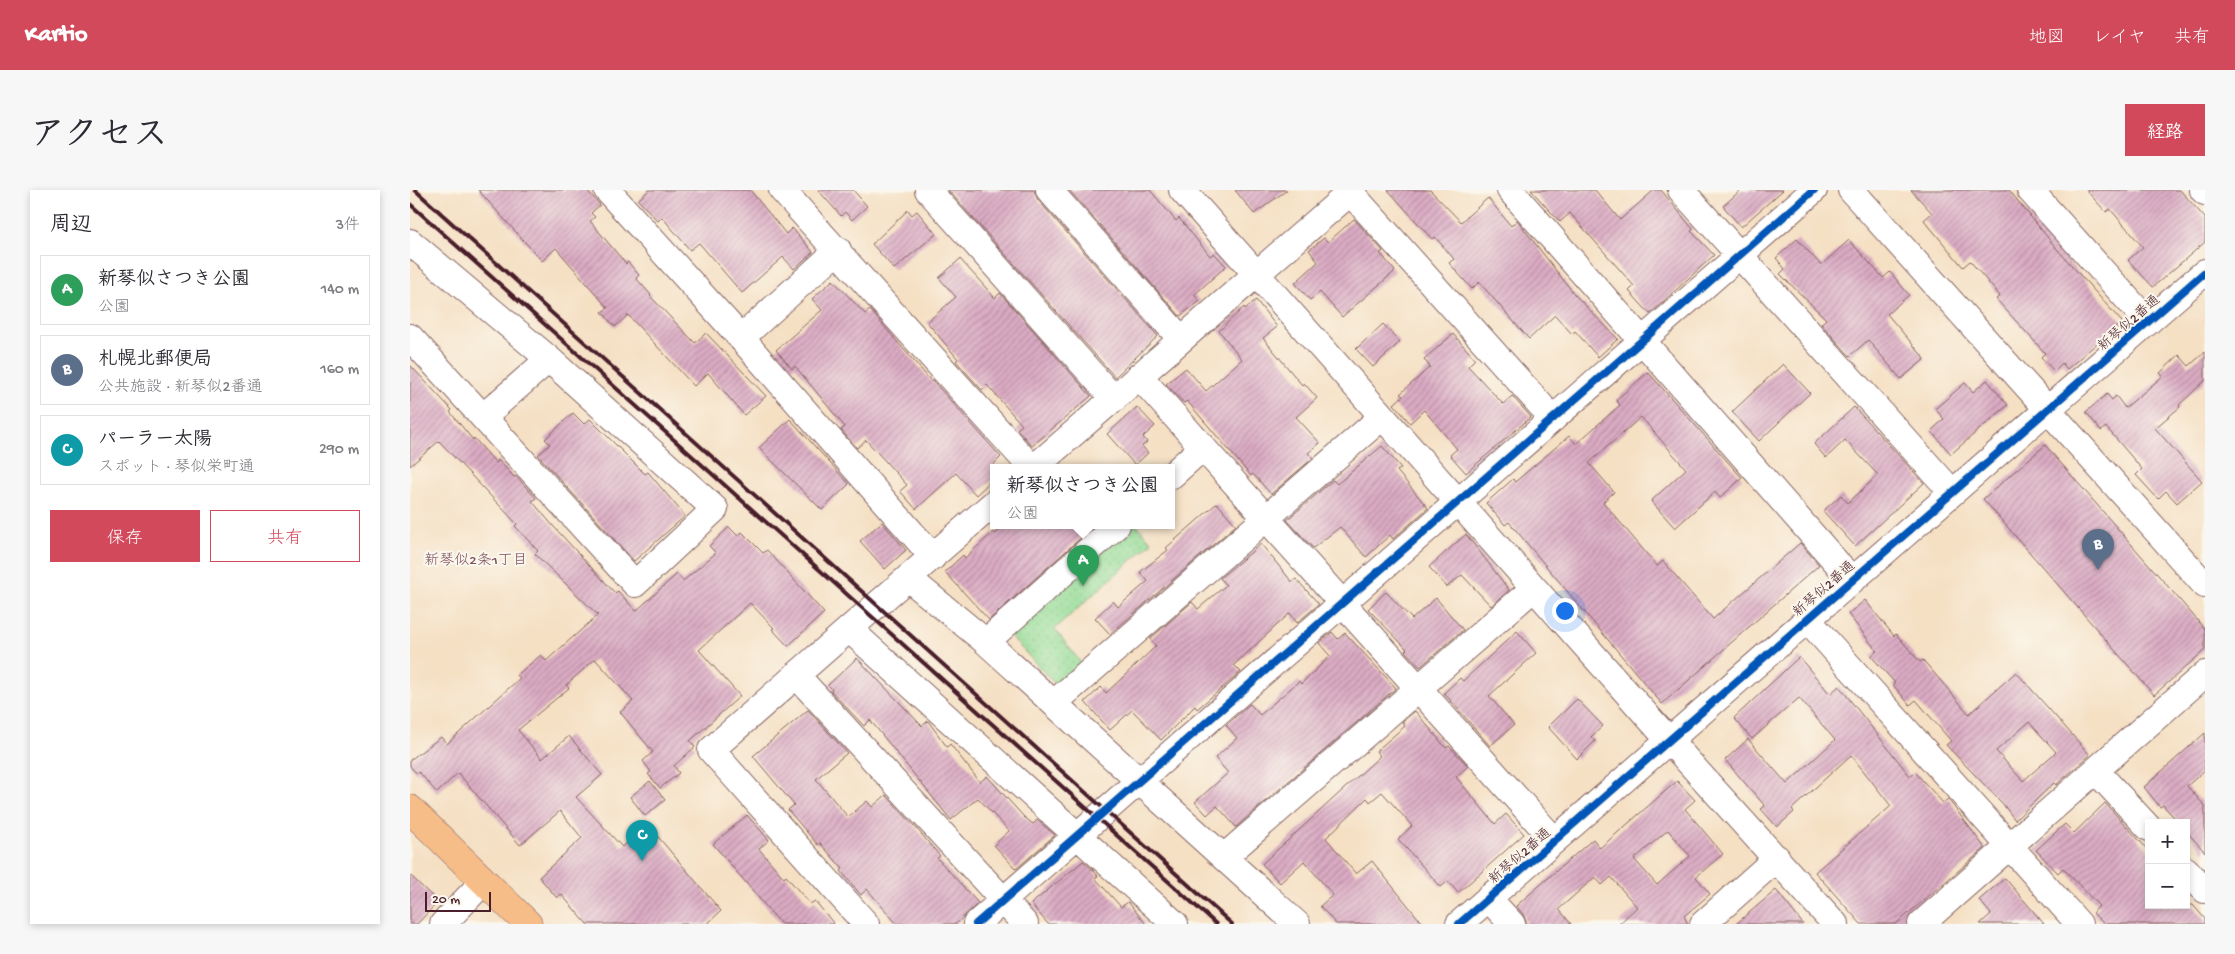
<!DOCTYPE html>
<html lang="ja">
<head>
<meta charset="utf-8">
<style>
  :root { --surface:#fff; --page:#f7f7f7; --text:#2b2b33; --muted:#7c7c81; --line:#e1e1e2; --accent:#d1495b }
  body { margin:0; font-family:"Gochi Hand","Klee One",sans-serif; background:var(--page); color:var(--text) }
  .controls { position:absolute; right:15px; bottom:15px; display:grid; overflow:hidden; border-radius:0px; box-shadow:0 2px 8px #0003 }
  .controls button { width:45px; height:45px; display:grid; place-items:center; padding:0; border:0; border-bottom:1px solid var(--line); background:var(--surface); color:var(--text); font:25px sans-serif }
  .scale { position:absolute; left:15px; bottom:12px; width:66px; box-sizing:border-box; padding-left:5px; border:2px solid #4a1f2b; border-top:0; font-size:14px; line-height:18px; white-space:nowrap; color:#4a1f2b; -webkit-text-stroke:4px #fbf7ec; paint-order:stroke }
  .you { position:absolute; left:1154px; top:420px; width:18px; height:18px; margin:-12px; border:4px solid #fff; border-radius:50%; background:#1a73e8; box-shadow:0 0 0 8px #1a73e833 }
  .badge { display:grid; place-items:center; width:32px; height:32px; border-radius:50%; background:var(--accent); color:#fff; font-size:16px; font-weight:700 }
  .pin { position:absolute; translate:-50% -41px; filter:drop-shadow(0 1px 2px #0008) }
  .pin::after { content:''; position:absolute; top:26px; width:18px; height:15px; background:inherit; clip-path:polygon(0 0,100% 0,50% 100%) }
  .popup { position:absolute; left:580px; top:274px; width:185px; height:65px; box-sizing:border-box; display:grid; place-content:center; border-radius:0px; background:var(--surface); filter:drop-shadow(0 1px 4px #0005); font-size:16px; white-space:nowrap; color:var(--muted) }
  .popup b { font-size:19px; color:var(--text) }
  .popup::after { content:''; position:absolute; left:50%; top:100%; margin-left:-10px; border:10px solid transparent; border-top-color:var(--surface) }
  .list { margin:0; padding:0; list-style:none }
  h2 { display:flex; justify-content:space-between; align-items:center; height:65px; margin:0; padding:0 20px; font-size:21px }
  h2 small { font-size:16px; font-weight:400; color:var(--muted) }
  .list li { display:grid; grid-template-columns:32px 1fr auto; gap:15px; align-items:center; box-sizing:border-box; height:70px; margin:0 10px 10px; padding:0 10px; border:1px solid var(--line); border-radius:0px }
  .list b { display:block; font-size:19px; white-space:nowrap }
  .list p { margin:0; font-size:16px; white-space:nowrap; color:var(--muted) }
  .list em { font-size:16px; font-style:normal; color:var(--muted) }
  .actions { display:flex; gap:10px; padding:15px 20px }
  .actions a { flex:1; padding:11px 0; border:1px solid var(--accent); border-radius:0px; text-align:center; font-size:18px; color:var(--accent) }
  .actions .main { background:var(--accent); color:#fff }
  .map { position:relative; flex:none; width:1795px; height:734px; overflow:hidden; border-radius:0px }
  header { display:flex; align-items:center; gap:30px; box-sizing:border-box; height:70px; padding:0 25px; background:var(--accent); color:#fff }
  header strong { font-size:24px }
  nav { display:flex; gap:28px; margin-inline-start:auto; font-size:18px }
  .intro { display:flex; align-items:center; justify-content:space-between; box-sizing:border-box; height:120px; padding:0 30px }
  h1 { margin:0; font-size:35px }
  .button { padding:12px 22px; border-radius:0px; background:var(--accent); color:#fff; font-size:18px; font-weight:700 }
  main { display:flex; gap:30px; padding:0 30px }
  aside { flex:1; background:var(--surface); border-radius:0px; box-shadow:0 2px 8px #0003 }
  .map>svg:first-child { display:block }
</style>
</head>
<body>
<header>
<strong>Kartio</strong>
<nav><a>地図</a><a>レイヤ</a><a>共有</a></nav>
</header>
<div class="intro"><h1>アクセス</h1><a class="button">経路</a></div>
<main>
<aside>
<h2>周辺<small>3件</small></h2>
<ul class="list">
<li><span class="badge" style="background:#2e9e5b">A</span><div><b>新琴似さつき公園</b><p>公園</p></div><em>140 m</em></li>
<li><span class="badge" style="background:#5c6f8a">B</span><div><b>札幌北郵便局</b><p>公共施設 · 新琴似2番通</p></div><em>160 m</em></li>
<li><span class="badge" style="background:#0f9aa8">C</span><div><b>パーラー太陽</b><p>スポット · 琴似栄町通</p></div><em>290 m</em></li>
</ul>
<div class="actions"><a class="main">保存</a><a>共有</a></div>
</aside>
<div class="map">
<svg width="1795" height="734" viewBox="0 0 1795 734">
  <defs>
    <pattern id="park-dots" width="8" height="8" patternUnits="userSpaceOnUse" patternTransform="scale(1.25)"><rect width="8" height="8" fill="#93db95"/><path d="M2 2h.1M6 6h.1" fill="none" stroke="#80bc81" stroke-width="1.8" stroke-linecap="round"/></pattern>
    <pattern id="building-hatch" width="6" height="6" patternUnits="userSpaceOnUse" patternTransform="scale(1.25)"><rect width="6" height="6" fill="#dbacc4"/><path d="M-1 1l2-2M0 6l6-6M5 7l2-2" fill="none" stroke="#b48b9f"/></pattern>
  </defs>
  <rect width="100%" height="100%" fill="#fbf7ec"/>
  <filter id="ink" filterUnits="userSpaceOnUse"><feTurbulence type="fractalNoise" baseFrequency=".02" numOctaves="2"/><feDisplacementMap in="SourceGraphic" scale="10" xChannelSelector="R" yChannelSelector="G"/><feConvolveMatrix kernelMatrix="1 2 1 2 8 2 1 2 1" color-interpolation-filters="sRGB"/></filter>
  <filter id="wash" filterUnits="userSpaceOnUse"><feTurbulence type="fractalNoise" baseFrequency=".0096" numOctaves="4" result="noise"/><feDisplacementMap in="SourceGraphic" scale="20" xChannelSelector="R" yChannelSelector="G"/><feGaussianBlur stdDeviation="1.12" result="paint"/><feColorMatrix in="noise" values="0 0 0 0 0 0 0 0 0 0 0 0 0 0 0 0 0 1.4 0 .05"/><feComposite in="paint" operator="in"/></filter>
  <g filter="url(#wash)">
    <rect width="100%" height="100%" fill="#f5e0c4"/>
    <path fill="url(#park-dots)" stroke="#6e7d60" d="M722,335h5l15,17 -97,87 26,34 -26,21 -47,-50z"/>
    <g id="blocks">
      <path fill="url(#building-hatch)" fill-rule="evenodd" d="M68,0h109l13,15 -9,8 4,4 -5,4 36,43 2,-2 11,13 -3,3 15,17 -1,1 45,47 11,-10 60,63 -22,19 -36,-42 -14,13 -66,-71 -13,12 -13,-15 6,-4 -52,-60 -14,13z
        M239,0h101l36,44 6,-6 21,24 -19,17 -11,-12 -41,36 -43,-50 -9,7 -28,-33 -4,4 -20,-21z
        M408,0h35l14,16 -15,14 -7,-8 -4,4z
        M538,0h86l4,10 120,136 -43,41z
        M659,0h81l26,31 3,-3 31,38 4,-3 12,13 -32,29 6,6 -20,15z
        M825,0h52l-33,24z
        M978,0h42l31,32 27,-24 23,28 6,-6 58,75 43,44 -20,18 -23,-26 -3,3 -17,-19 -26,24 -50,-57 -7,7 -23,-26 5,-4 -19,-22 -3,2z
        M1121,0h64l25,30 34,-30h7l32,39 -2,2 23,24 -64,59 -21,-23 5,-5 -64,-73 -10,9z
        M1331,0h42l-42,37 -18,-21z
        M1501,0h98l48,59 65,73 -55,47 -5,-6 -8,8 -13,-14 4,-4 -49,-54 4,-3 -30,-35 -7,6 -39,-47 8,-7z
        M1676,0h94l25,28v24l-52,45 -25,-27 15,-13 -33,-38 -4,3z
        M498,20l4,5 5,-4 19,23 -42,35 -22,-25z
        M944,29l29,32 -3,2 15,18 -53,46 -22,-25 -10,8 -15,-17 23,-21 -9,-12 15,-12 4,4z
        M1387,49l24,26 28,-25 34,38 7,-6 19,23 -22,19 38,45 -24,20 -33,-39 -18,16 -29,-32 5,-5 -46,-45 5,-5 -9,-11z
        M550,69l35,39 5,-5 91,103 -59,50 -15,-17 5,-4 -35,-40 -5,5 -26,-29 2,-2 -31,-37 29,-25 -17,-19z
        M423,90l32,34 5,-4 62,72 1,-1 68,76 -7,7v14l-18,17 -20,-22 -40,36 -16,-18 7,-6 -41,-45 -9,8 -16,-18 4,-3 -50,-61 -3,3 -16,-19 46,-40 -10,-11z
        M846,110l21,27 -14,11 39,47 2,-2 13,15 -21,19 24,26 -12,10 5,5 -42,36 -18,-20 -2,2 -64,-75 -3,2 -18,-19 20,-16 20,23 36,-32 -23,-28 25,-24 1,2z
        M973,134l17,18 -27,25 -17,-18z
        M1043,144l22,25 -7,7 35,38 9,-8 19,21 -65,56 -16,-18 7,-6 -33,-39 -14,13 -16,-19 9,-8 -3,-2 30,-27 -6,-8z
        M1795,162v29l-26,24 1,2 -25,21 47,53 -25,22 -11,-12 -8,8 -22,-24 6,-6 -36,-42 -5,4 -15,-19 21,-18 5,6 4,-4 9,12 38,-32 -3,-3 19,-18 10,11z
        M1373,174l27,29 -51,48 -27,-29z
        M0,175l42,45 -2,2 23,28 1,-2 22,25 2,-3 16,17 2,-1 20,22 -4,3 22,26 61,66 3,-2 18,20 41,-37 6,7 33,-28 -7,-7 20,-19 9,9 4,-4 21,21 4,-3 57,63 -36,33 -16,-17 2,-1 -24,-25 -51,47 41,46 -50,45 5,6 -21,19 5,7 -19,15 -12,-14 3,-2 -8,-11 10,-9 -33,-40 13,-11 -38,-42 -29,26 3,3 -51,42 24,29 27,-23 33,39 -26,22 46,50 26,-22 73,86 -14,13h-120l-26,-30 -4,4 -18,-21 43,-39 -22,-27 -40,34 -62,-72 -21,20 -17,-20 -5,-1 -5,-6v-6l31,-23 6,7 73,-66 -3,-3 24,-20 5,6 52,-46 -63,-61 3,-3 -23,-25 2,-2 -78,-83 -29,25z
        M1238,182l94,106 -22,20 -5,-6 -40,36 -24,-27 35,-32 -45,-52 -52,46 25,29 -11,10 54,64 6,-5 50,58 87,-76 19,22 -157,139 -153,-182 -4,3 -19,-22 27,-24 2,3 54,-46 7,8 44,-39 -4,-5z
        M1577,190l21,25 -57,49 -20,-23 13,-12 -9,-10 30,-26 8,9z
        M727,217l18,19 -12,11 4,5 -5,4 6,7 -13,12 -28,-31z
        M1444,217l70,76 -69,63 -32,-35 18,-16 7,8 30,-28 -33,-35 -19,18 -12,-14z
        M163,223l11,11 6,-5 55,55 3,-2 37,44 -51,45 -96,-106 12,-11 -5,-5z
        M380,229l59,65 -27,26 -63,-62z
        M1635,255l160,184v21l-51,45 -171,-196z
        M972,256l19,22 -4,3 31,37 -35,31 -3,-4 -24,22 -26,-30 -27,21 -26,-28 46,-40 4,4z
        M807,313l19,22 -126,109 -15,-16 18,-17 5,6 30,-26 -8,-9 28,-22 -2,-2z
        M472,332l24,28 -21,19 -25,-28z
        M596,335h89l-106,95 -44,-48 18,-17 2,3 28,-26 2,2z
        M1056,344l43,56 -18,16 -29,-31 -15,12 -18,-20z
        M851,354l31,38 4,-3 23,25 -22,19 -7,-10 -56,52 7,7 -44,37 -2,-3 -34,34 -29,-30 -22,20 -25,-28 16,-15 5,6 50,-47 -6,-7 42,-37 6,7 28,-24 -6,-7z
        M976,402l26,27 24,-21 27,32 -43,37 -15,-16 2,-2 -39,-40z
        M1455,410l29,36 2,-2 24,28 3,-2 46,54 47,-42 74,83 -34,30 -2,-2 -39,37 -13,-17 -56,-58 5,-4 -35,-41 -6,5 -17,-20 2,-2 -24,-27 6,-5 -29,-37zM1619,532l27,30 -33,29 -27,-30z
        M1107,441l19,22 -47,43 25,29 -24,21 -46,-53 16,-15 3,3z
        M922,442l6,7 7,-6 51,55 -160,139 -19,-21 -10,9 -12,-13 33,-29 -13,-15 22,-20 -11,-13 24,-21 10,11 39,-34 2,3 29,-28 -11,-13z
        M1389,467l31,37 9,-8 71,90 5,-4 28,31 5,-4 37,49 -89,76h-35l-46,-52 76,-66 -40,-51 -59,54 2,3 -17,15 -16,-18 4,-3 -40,-46 23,-21 39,45 48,-44 -36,-42 -47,41 -18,-21z
        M447,468l65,68 6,-5 19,26 3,-3 30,38 7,-6 37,41 9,7 4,-4 18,15 -39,34 -22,-24 15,-14 -31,-33 -27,22 -81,-100 -6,6 -33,-35 1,-2 -4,-4z
        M1167,509l26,27 -12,11 4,4 -18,18 -29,-32z
        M398,520l39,43 -31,26 32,38 19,-16 5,6 14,-12 30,33 24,28 -3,2 41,45 -22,21h-59l-30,-35 -6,6 -20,-24 2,-2 -23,-26 -2,2 -30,-35 6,-5 -41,-49z
        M1005,521l31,37 3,-2 19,20 -12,11 39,47 11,-10 18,20 -66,59 -10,-12 -7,6 -43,-48 14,-13 -30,-34 -12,10 -3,-4 -41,40 30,36 16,-13 51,63h-87l-16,-18 13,-11 -29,-34 -24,22 -18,-19 118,-108 -4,-5 29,-25 -3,-4z
        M1795,543v37l-18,16 18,20v46l-19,-21v-8h-7l-16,-18 -3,2 -16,-20z
        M240,591l15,19 -20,16 -15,-19z
        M1267,591l18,19 -10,9 38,45 -27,23 14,17 -26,22 4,8h-69l18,-17 -26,-30 -9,8 -7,-8 -36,32 12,15h-44l-4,-10 -7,-8 77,-67 7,9zM1258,640l22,26 -33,29 -23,-26z
        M1695,613l44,48v54h44l12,14v5h-101l-11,-11 6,-7 -36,-38 -5,5 -22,-23 29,-26 9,9z
        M337,625l22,25 -10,9 25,29 2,-2 24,28 5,-3 19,23h-53l-68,-80z
        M673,671l11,10 4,5 -3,2 26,29 7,-5 18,22h-98l-17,-20z
        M0,685l28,27 -21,22h-7z
        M1595,688l39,46h-64l11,-10 -12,-14z
        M1366,700l27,34h-67l14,-12z"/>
    </g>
  </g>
  <g filter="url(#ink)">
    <use href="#blocks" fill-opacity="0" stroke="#866361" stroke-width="1"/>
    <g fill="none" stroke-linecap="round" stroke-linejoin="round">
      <defs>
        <path id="minor" d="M197,0l134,148 192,219
          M372,0l249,277
          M518,0l186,209
          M639,0l132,149
          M772,0l476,538 177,196
          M1100,0l342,390
          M1271,0l271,302
          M1441,0l354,395
          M1620,0l118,132
          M1793,0l2,2
          M940,2l203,227
          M0,52l139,117 166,150 -80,75 -225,-247
          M331,148l97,-88
          M729,186l415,464
          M74,226l65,-57
          M625,277l318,-277
          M762,285l30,-27
          M498,388l78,64 311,282
          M1397,429l272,305
          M439,439l145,-126
          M576,452l131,-117
          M386,485l229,249
          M644,513l328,-286
          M1686,581l53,57
          M814,667l310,-269
          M1776,680l19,20
          M1078,708l24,26
          M33,734l41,-43
          M456,734l-155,-174 138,-121 326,295
          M566,734l838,-734
          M1049,734l746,-652
          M1293,734l74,-66
          M1511,734l284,-250"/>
        <path id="major" d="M0,619l118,115"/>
      </defs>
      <use href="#minor" stroke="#866361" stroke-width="28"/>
      <use href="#major" stroke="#866361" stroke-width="29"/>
      <use href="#minor" stroke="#fff" stroke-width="26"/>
      <use href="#major" stroke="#f7bd88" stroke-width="28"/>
      <path stroke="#4a1f2b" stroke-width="4" d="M5,0l817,734
        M0,14l806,720"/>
      <defs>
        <path id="cycleway" d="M566,734l838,-734
          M1049,734l746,-652"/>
      </defs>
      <use href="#cycleway" stroke="#fbf7ec" stroke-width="11"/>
      <use href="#cycleway" stroke="#0057b8" stroke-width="8"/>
    </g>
  </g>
  <g text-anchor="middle" stroke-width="4" stroke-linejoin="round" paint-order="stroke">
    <g font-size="14" fill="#4a1f2b" stroke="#fbf7ec">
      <text transform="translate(1718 132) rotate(-41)" y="5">新琴似2番通</text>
      <text transform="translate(1413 398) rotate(-41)" y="5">新琴似2番通</text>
      <text transform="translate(1109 665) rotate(-41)" y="5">新琴似2番通</text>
    </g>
    <g font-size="15" fill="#7d5061" stroke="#fbf7ec">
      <text x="66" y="374">新琴似2条1丁目</text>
    </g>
  </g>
</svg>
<div class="controls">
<button>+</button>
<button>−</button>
</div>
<div class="scale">20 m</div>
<div class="you"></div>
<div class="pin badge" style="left:673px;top:396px;background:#2e9e5b">A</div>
<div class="popup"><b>新琴似さつき公園</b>公園</div>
<div class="pin badge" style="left:1688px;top:380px;background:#5c6f8a">B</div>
<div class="pin badge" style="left:232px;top:671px;background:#0f9aa8">C</div>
</div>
</main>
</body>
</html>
